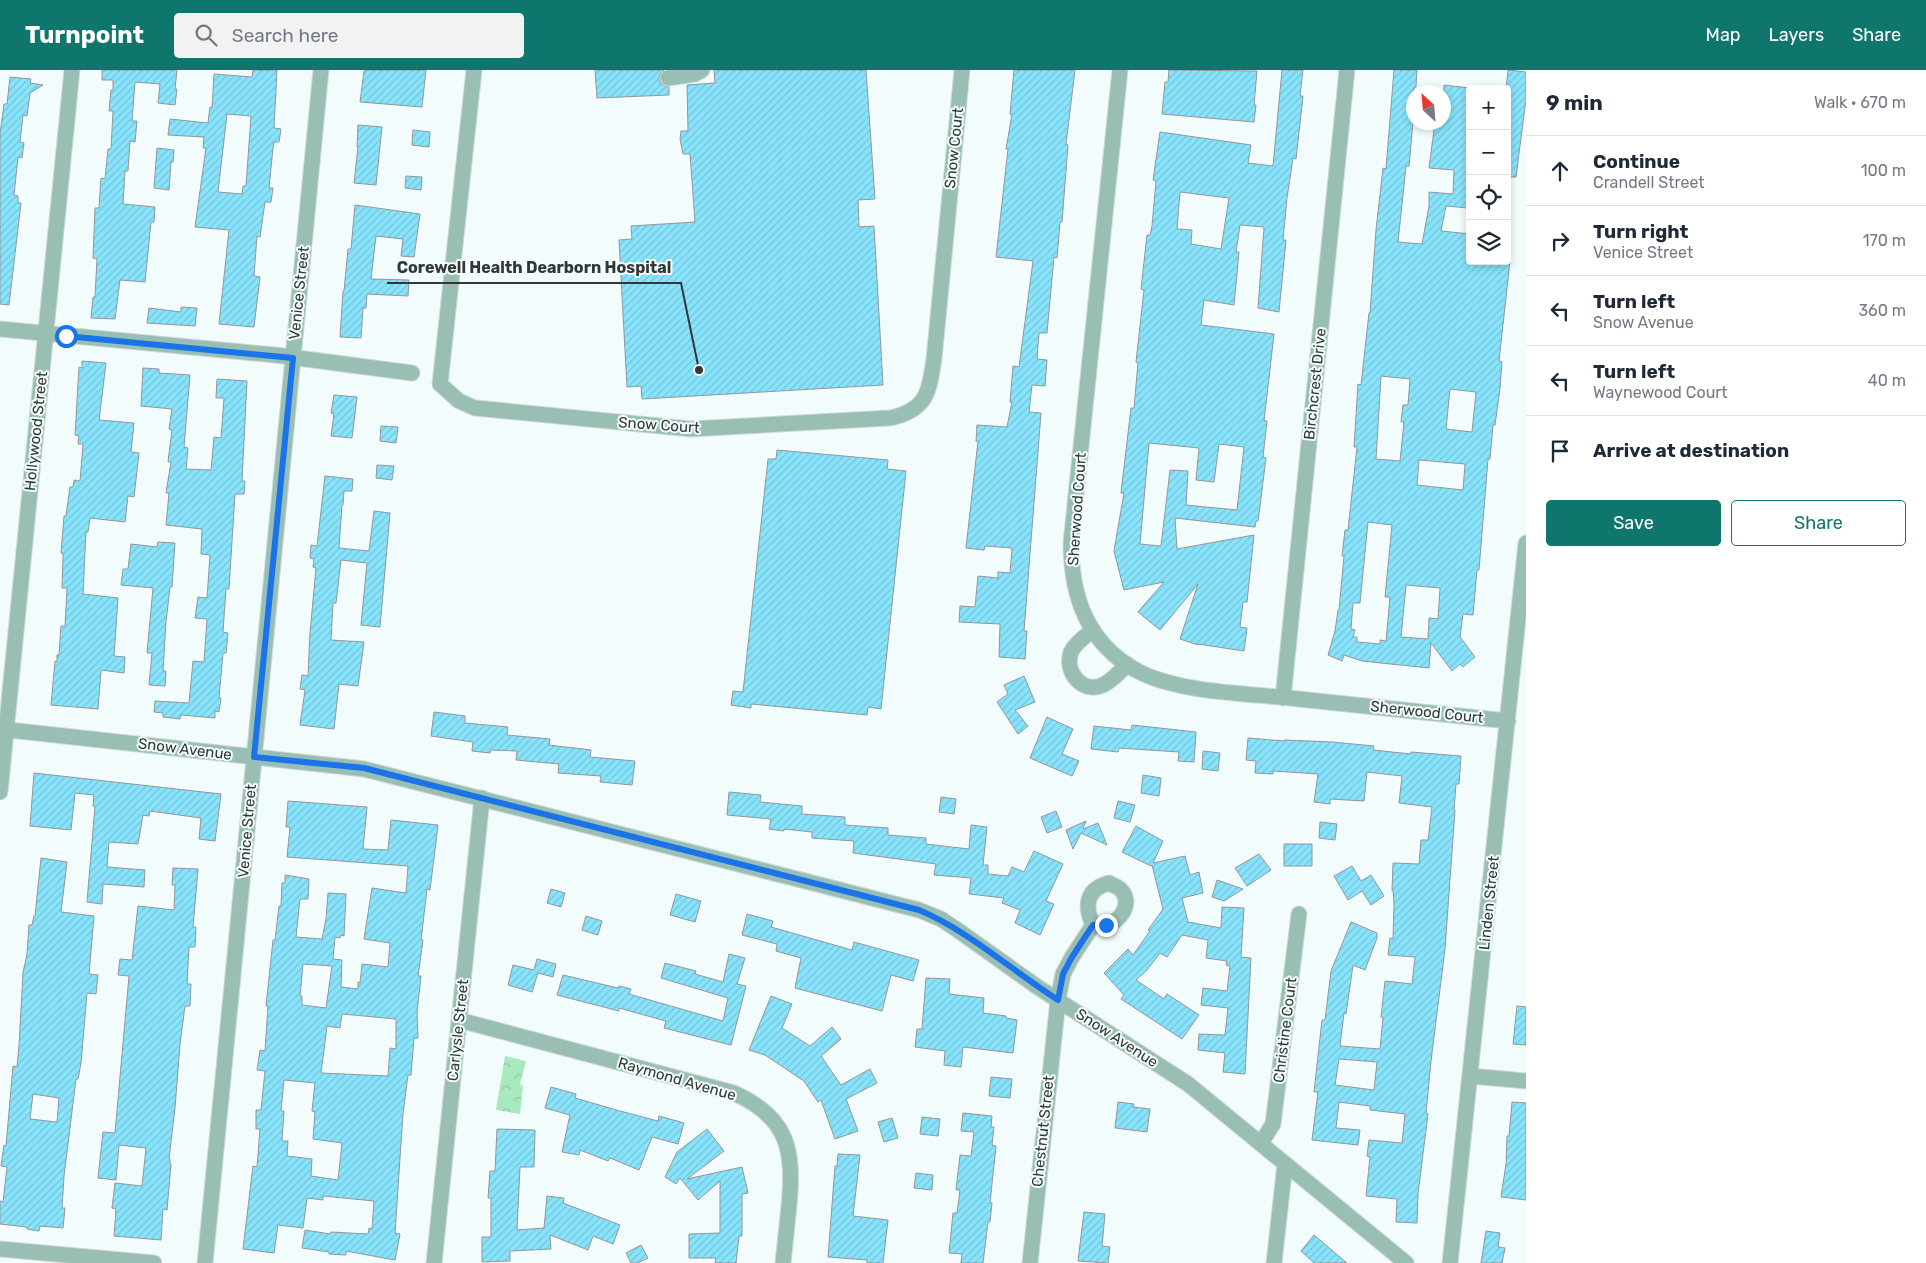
<!DOCTYPE html>
<html lang="en">
<head>
<meta charset="utf-8">
<style>
  :root { --surface:#fff; --page:#f2f2f3; --text:#1f2937; --muted:#747a83; --line:#e0e1e3; --accent:#0f766e }
  body { margin:0; font-family:Rubik,sans-serif; background:var(--page); color:var(--text) }
  .controls { position:absolute; right:15px; top:15px; display:grid; overflow:hidden; border-radius:5px; box-shadow:0 2px 8px #0003 }
  .controls button { width:45px; height:45px; display:grid; place-items:center; padding:0; border:0; border-bottom:1px solid var(--line); background:var(--surface); color:var(--text); font:25px sans-serif }
  .compass { position:absolute; left:1406px; top:15px; width:45px; height:45px; border-radius:50%; background:var(--surface); box-shadow:0 2px 8px #0003; rotate:334deg }
  .stop { position:absolute; width:15px; height:15px; margin:-11px; border:4px solid #1a73e8; border-radius:50%; background:#fff }
  .stop.end { background:#1a73e8; border-color:#fff; box-shadow:0 1px 5px #0008 }
  .list { margin:0; padding:0; list-style:none }
  h2 { display:flex; justify-content:space-between; align-items:center; height:65px; margin:0; padding:0 20px; font-size:21px }
  h2 small { font-size:16px; font-weight:400; color:var(--muted) }
  .list li { display:grid; grid-template-columns:32px 1fr auto; gap:15px; align-items:center; box-sizing:border-box; height:70px; padding:0 20px; border-top:1px solid var(--line) }
  .list b { display:block; font-size:19px; white-space:nowrap }
  .list p { margin:0; font-size:16px; white-space:nowrap; color:var(--muted) }
  .list em { font-size:16px; font-style:normal; color:var(--muted) }
  .actions { display:flex; gap:10px; padding:15px 20px }
  .actions a { flex:1; padding:11px 0; border:1px solid var(--accent); border-radius:5px; text-align:center; font-size:18px; color:var(--accent) }
  .actions .main { background:var(--accent); color:#fff }
  .icon { flex:none; width:28px; height:28px; fill:none; stroke:currentColor; stroke-width:2; stroke-linecap:round; stroke-linejoin:round }
  .map { position:relative; flex:none; width:1526px; height:1193px; overflow:hidden }
  header { display:flex; align-items:center; gap:30px; box-sizing:border-box; height:70px; padding:0 25px; background:var(--accent); color:#fff }
  header strong { font-size:24px }
  nav { display:flex; gap:28px; margin-inline-start:auto; font-size:18px }
  .search { width:350px; height:45px; background:var(--page); display:flex; align-items:center; gap:12px; box-sizing:border-box; padding:0 18px; border-radius:5px; color:var(--muted); font-size:19px }
  main { display:flex }
  aside { flex:1; background:var(--surface) }
  .map>svg:first-child { display:block }
</style>
</head>
<body>
<header>
<strong>Turnpoint</strong>
<div class="search"><svg class="icon" aria-label="search" viewBox="0 0 24 24"><circle cx="10" cy="10" r="6"/><path d="M15 15l6 6"/></svg>Search here</div>
<nav><a>Map</a><a>Layers</a><a>Share</a></nav>
</header>
<main>
<div class="map">
<svg width="1526" height="1193" viewBox="0 0 1526 1193">
  <defs>
    <pattern id="park-crowns" width="20" height="18" patternUnits="userSpaceOnUse" patternTransform="scale(1.25)"><rect width="20" height="18" fill="#a8eabd"/><path d="M2 6a3 3 0 1 1 6 0M12 15a3 3 0 1 1 6 0" fill="none" stroke="#91c9a3"/></pattern>
    <pattern id="building-hatch" width="6" height="6" patternUnits="userSpaceOnUse" patternTransform="scale(1.25)"><rect width="6" height="6" fill="#88e4fc"/><path d="M-1 1l2-2M0 6l6-6M5 7l2-2" fill="none" stroke="#76c4d9"/></pattern>
  </defs>
  <rect width="100%" height="100%" fill="#f3fcfc"/>
  <path fill="url(#park-crowns)" d="M505,986l21,5 -6,23 3,2 -3,28 -24,-4z"/>
  <path fill="url(#building-hatch)" stroke="#90979a" fill-rule="evenodd" d="M102,0h75l-2,19h2l-2,16 -17,-2 2,-19 -25,-2 -3,39h5l-2,21 -5,-1 -2,30h-3l-2,33 32,3 -1,15h-3l-6,60 -25,-2 -5,39 -24,-1 2,-21h2l2,-38 -4,-1 2,-50h4l2,-30 4,1 3,-30h3l2,-38h-4l2,-21h2v-10h-11z
    M253,0h24l-3,58 7,1 -2,13h-5l-1,6 -4,40h4l-2,14h-6l-5,35 -3,-1 -3,40 6,1 -6,50 -35,-3 10,-94 -34,-3 11,-79h-3l1,-11 -36,-2 2,-16 38,4 2,-16 2,1 2,-34 38,3zM227,44l24,2 -5,70h-3l-1,8 -24,-2z
    M367,0h59l-4,37 -62,-5 4,-31z
    M595,0h69l-4,4 -1,6 2,4 8,3v8l-72,3z
    M714,0h152l9,129 -17,1 1,27 15,-1 9,159 -241,14 -1,-13 -14,1 -8,-147 13,-1 -1,-13 64,-4 -5,-68h-7l-3,-15 1,-8h7l-1,-46 28,-2z
    M1014,0h61l-9,74 2,1 -6,77h-2l-3,36 -3,-1 -7,76h-8l-2,26 10,1 -2,26 -13,-1 -3,27 12,1 -17,218h3l-2,28 -26,-2 1,-33 -41,-2 1,-16 15,1 3,-31 20,2v-6l12,1 2,-25 -27,-2 -1,4 -18,-2 12,-107h-2l1,-16 30,2 5,-25h-2l3,-36 6,1 14,-106 -37,-4 12,-108h-2l6,-35h-2z
    M1169,0l88,1 -3,34h2l-2,17 -92,-8 3,-32h3z
    M1282,0h21l-3,26h3l-7,63 -3,-1 -6,40 -4,42h3l-7,72 -21,-4 6,-81 -24,-2 -4,27h3l-5,53 -30,-5 -3,25 73,9 -10,87h3l-4,36 3,1 -8,63h-2l-1,6 -80,-9 2,31 77,-14 -7,67h-4l-3,25 7,1 -3,23 -46,-7v1l-18,-6 18,-55 -38,46 -22,-18 26,-30 -40,8 -10,-39 10,-58h-3l10,-85h3l4,-45 -2,-1 8,-72 -3,-1 6,-54h3l2,-9 4,-45 -3,-1 7,-48 91,13 -3,18 25,3zM1180,122l49,6 -8,51 -30,-5 1,-14 -15,-1zM1149,373l50,5 -3,32 18,2 5,-38 25,3 -7,63 -51,-5 2,-34 -18,-1 -9,76 -21,-2z
    M1394,0h23l-1,17h-2v24l-5,55h-3l-8,76 24,2 7,-38v-14l24,2 1,-24 -25,-2 6,-46h9v-37l26,3v94l-2,26 -22,-2 -5,25 29,3v27h40l-11,100 3,1 -2,26 -5,37h-2l-3,34h-2l-9,111h-2l-4,45 -10,-1 -3,23 15,20 -12,10 -3,-3 -8,7 -21,-28 -2,25 -67,-7 -18,-6 -2,6 -14,-6 7,-24 3,-21h1l5,-54h-2l3,-26h3l9,-83h-3l4,-63 3,1 8,-72h1l6,-83 7,-62 3,1zM1381,306l29,3 -2,26h-5l-2,17h3l-4,39 -24,-2zM1450,319l26,3 -4,40 -26,-3zM1419,390l46,4 -2,26 -46,-5zM1368,452l24,3 -7,72h5l-4,44 -6,-1v4l-23,-2v-5h-4l2,-7 -4,-1 2,-26h7zM1406,515l34,3 -2,31 -9,-1 -1,21 -27,-2z
    M1508,0l18,2v27l-10,78h-9v-88h-1z
    M10,7l21,2 -1,4 13,2 -13,8 -3,23 -4,-1 -3,27 4,1 -2,15 -4,-1 -4,38 4,1v7h3l-12,102 -9,-1v-170l4,-30h3z
    M358,55l24,2 -6,58 -22,-2 4,-36h-1z
    M413,60l17,2 -1,15 -17,-2z
    M157,78l17,2 -1,12h-2l-2,28 -15,-2z
    M406,106l16,1 -1,13 -16,-2z
    M355,135l65,9 -6,43 -13,-1 2,-17 -27,-3 -5,43 38,1 -1,16 -41,-2 -1,14h-3l-2,30 -21,-1 3,-46h1l4,-42h3z
    M181,237l16,1 -2,18 -48,-3 2,-15 32,4z
    M82,291l24,2 -7,57 35,3 -3,29 8,1 -5,44 -6,-1 -3,26 -35,-4 -2,14h-2l-3,62 35,4 -4,58 11,1 -1,16 -23,-3 -3,39 -47,-4 4,-44 2,1v-7h2l2,-29h4l2,-38h-5l1,-29v-6h-2l3,-37h2l4,-29h3l1,-7 6,1 3,-37h-5l1,-8 -4,-1 4,-68 3,1z
    M143,298l16,1v4l31,2 -6,72 4,1 -2,21 25,1 3,-33 7,1 3,-40h-8l1,-19 30,2 -5,100h3l-1,13h-9l-6,95h-3l-3,43 5,1 -2,20h-3l-4,45h2l-2,14 -4,-1v7l-34,-3 -1,4 -17,-2v-4l-9,-1 1,-11 34,2 4,-42 11,1 3,-43 -12,-1 3,-21 9,1 3,-43 -9,-1 1,-25 -36,-4 3,-32h-3l5,-31h-3l4,-32 -3,-1 3,-20 -31,-3z
    M334,325l23,2 -5,41 -21,-2 3,-22 -3,-1z
    M381,356l17,1 -2,16 -16,-2z
    M777,380l111,10 -1,9 19,2 -25,238 -13,-2 -1,8 -116,-11v4l-20,-3 2,-14 10,1 25,-233h8z
    M377,395l17,1 -2,14 -16,-2z
    M325,406l28,3 -1,12h-8l-1,14h-1l-3,43 30,3 5,-40 16,2 -10,114 -19,-2 6,-62 -26,-3 -5,43h-3l-2,37 33,2 -6,44 -19,-2 -5,45 -34,-4 5,-35 -5,-1 2,-14 6,1 2,-43 6,-65 -3,-1 1,-8 -4,-1 1,-13 6,1z
    M158,472l17,1 -3,44h-2l-4,35 -3,49h3l-1,15 -16,-1 3,-32h-5l6,-65 -32,-3 2,-16h5l3,-25 26,3z
    M1024,606l11,26 -20,8 13,16 -10,8 -21,-32 11,-8 -4,-9z
    M434,642l31,4v7l43,4 -1,8 43,4 -1,6 42,5 -1,7 45,4 -3,24 -32,-3 1,-6 -43,-3 1,-9 -43,-4 1,-9 -26,-1 -1,3 -18,-2 1,-9 -42,-6z
    M1047,647l26,12 -11,25 17,7 -7,15 -42,-18z
    M1132,655l64,7 -2,30 -16,-1 1,-9 -60,-4 -1,4 -27,-3 3,-23 37,4z
    M1248,668l36,3v-1l48,2 42,4 -1,4 38,4v-2l50,4 -2,28h-3l-2,26h1l-10,139 -14,112 -5,52 2,1 -10,79 -1,30 -21,-1 1,-23 -31,-3 4,-39 -3,-1 2,-16 33,3 3,-29 -35,-4v-4l-31,-4 -3,26 24,2 -2,15 -46,-5 6,-48h-4l8,-72h3l6,-49 20,-49 26,11v5l-12,32 -12,-5 -7,49 -2,-1 -4,33 40,3 3,-32h-2l4,-36 27,3 3,-27 -27,-2 2,-17 3,1 1,-35 -1,-14 -1,1 1,-28 26,1 2,-24h7l4,-33 -33,-4 3,-27 -35,-4 -3,29 -34,-2v5l-16,-2 4,-28 -45,-3v3l-18,-1 1,-12 -10,-1zM1339,989l38,3 -3,28 -39,-5z
    M1203,681l17,2 -2,18 -16,-2z
    M34,703l187,21 -6,47 -16,-2 2,-21 -51,-7 -1,5 -6,-1 -5,29 -29,-2 -2,25 38,3 -1,17 -41,-3 -1,20 -15,-2 8,-96h-2l1,-11 -19,-2 -4,37 -41,-4z
    M1143,705l18,3 -2,18 -18,-3z
    M729,722l32,3 -1,7 42,4v8l43,3v8l43,3v7l38,3v6l43,5 2,-24 16,2 -4,38h5v9l20,2 4,-9 12,5 10,-21 29,13 -17,37 8,3 -14,31 -25,-12 5,-13 -18,-7 2,-5 -35,-4 2,-16 -37,-3 2,-11 -83,-11 1,-12 -42,-3v-6l-28,-3v2l-15,-2 2,-10 -44,-4z
    M941,727l15,2 -2,15 -15,-2z
    M288,731l79,6 -4,42 25,1 3,-30 47,5 -8,65 -3,-1 -6,51h2l-5,36h3l-4,36 1,26h-4l-3,37h-3l-5,38 -8,120 5,1 -5,26 -49,-9v4l-17,-1v-2l-27,-4 3,-18 25,4 1,-2 37,2 1,-6 3,1 2,-28 -51,-5v4l-16,-2 -4,30 -25,-3 -4,28 -31,-4 10,-83 4,1 3,-38h-4v-19h5l4,-39 -8,-1 3,-20 5,1 3,-45h-2l7,-66h2l4,-34h2l1,-23h3v-8l24,4 -1,20h-8l-4,38 26,2 4,-20 2,-26 18,1 -2,42 -3,-1 -1,3 -5,-1 -2,22 9,1 -1,27 17,2v-7l2,1 2,-19 26,3 2,-24 -26,-4 8,-51 34,5 2,-27 -121,-9 3,-30h-4zM303,894l29,2 -6,42 -24,-3v-9h-2zM342,944l54,5v30l-6,-1 -2,28 -67,-3 6,-47 13,2zM284,1010l31,3 -3,28 3,1 -2,27 29,4 -4,37 -27,-4 1,-17 -25,-3 1,-15h-6l2,-30h-3z
    M1118,731l17,4 -5,17 -16,-4z
    M1056,741l6,16 -15,6 -6,-16z
    M1086,751l-3,8 15,-6 9,22 -26,-12 -8,16 -7,-19z
    M1320,752l17,2 -2,16 -16,-2z
    M1136,756l27,15 -10,22 32,-7 5,19 9,-3 4,21 -21,5 6,24 33,6 1,-21 22,1 -3,49 10,1 -6,116 -22,-2 2,-19 -27,-3 1,-16 26,1 3,-27 -27,-3 2,-17 24,3 3,-25 -4,-1 1,-4 -21,-3 2,-18 -26,-5 -15,22 -7,-4 -13,17 -11,10 28,19 3,-5 32,21 -17,24 -61,-40 3,-4 -20,-22 24,-24 5,6 17,-24 -2,-1 15,-21 -11,-44 -1,1 -29,-14z
    M1284,774h28v22h-28z
    M1259,784l12,16 -24,16 -12,-18z
    M41,788l26,4 -6,50 33,4 -5,58 9,1 -2,19 -9,-1 -6,70 -3,16h-2l-12,97 -2,32h3l-2,20 -23,-2 -1,5 -12,-2v-2l-27,-3v-23l3,1 4,-35 -6,-1 3,-21 2,1 7,-80 4,1 2,-21 4,-73 4,-19 2,-29h3l2,-9h1zM33,1024l26,4 -2,24 -27,-3z
    M1352,796l9,15 10,-6 13,21 -13,9 -9,-14 -14,9 -14,-24z
    M173,798l25,1 -5,58h3l-1,20h-6l-2,37h4l-1,22h-5l-5,38 -5,64 -6,51h1v5h1l-4,46 -4,-1 -2,31 -47,-4 2,-27 -4,-1 3,-25 27,3 4,-38 -27,-3 -3,35 -18,-2 5,-46 12,1 14,-157 -11,-1 2,-16 12,1 6,-54 36,4 1,-25h-3z
    M1217,810l26,9 -19,12 -12,-4z
    M551,819l14,4 -4,14 -14,-4z
    M676,824l25,7 -6,21 -25,-7z
    M747,844l26,7 -2,6 81,23 2,-8 65,18 -6,21 -22,-6 -9,36 -87,-23 6,-30 -25,-7 1,-7 -35,-9z
    M586,846l16,5 -4,14 -16,-5z
    M729,884l16,4 -8,26 9,2 -15,59 -67,-17 2,-7 -47,-13v3l-62,-16 6,-20 55,13 1,-2 12,3 -2,5 94,27 5,-23 -67,-20 4,-15 31,8 -1,3 28,8z
    M537,889l19,5 -3,13 -15,-4 -6,19 -24,-7 5,-20 21,5z
    M926,908l24,1 -1,15 35,4 -1,15 23,3v2l11,2 -4,33 -50,-6 -2,20 -17,-2 1,-14 -30,-4 2,-18h5z
    M771,926l21,8 -10,24 28,18 22,-19 9,12 -20,17 20,29 29,-16 7,14 -31,16 12,32 -23,8 -14,-39 -3,2 -14,-21 -39,-26 -16,-5z
    M1517,936l9,1v38l-13,-1z
    M991,1007l21,2 -2,19 -21,-2z
    M551,1017l25,7 -1,4 45,13 38,10 1,-5 25,7 -6,21 -26,-7 -13,33 -29,-12 -2,3 -28,-11 -1,5 -17,-3 8,-37 -25,-7z
    M1118,1032l16,2 -1,3 17,2 -3,23 -32,-4z
    M1512,1032l14,1v97l-25,-3 5,-33 1,-28h2z
    M963,1043l29,3 -1,11h3l-2,18 4,1 -6,57h2l-2,19h-2l-5,41h-22l1,-9 -13,-1 4,-40h4l3,-23h-4l4,-35 11,1 3,-24 -13,-1z
    M922,1047l18,2 -2,17 -18,-2z
    M892,1048l6,20 -14,4 -6,-20z
    M497,1059l38,1 -1,37h-14l-3,63 27,-2 3,-32 17,2 -1,5 57,22 -7,19 -20,-8 -5,14 -38,-15 1,14 -41,2v10l-28,1v-25h9v-39h-3l2,-27h5z
    M707,1059l17,22 -37,28 55,-12 6,26 -6,1v42h-3l-3,27h-21l1,-5h-27v-24l31,-1v-52l-22,19 -18,-22 -4,6 -11,-7 12,-25z
    M838,1084l22,1 -7,61 35,4 -5,43h-16v-3l-39,-3 7,-91h2z
    M916,1103l17,2 -1,15 -18,-2z
    M1084,1142l21,2 -3,32 8,1 -2,16 -30,-2z
    M1486,1161l14,2 -2,14 7,1 -3,15h-21z
    M1314,1165l33,28h-33l-13,-12z
    M641,1175l7,13 -11,5h-6l-5,-10z"/>
  <g fill="none" stroke-linecap="round" stroke-linejoin="round">
    <defs>
      <path id="street" d="M474,0l-34,314 19,17 16,7 216,21 199,-11c37,-8 39,-26 44,-59l28,-289
        M1120,0l-49,473c0,52 15,98 63,126 39,23 108,24 155,29 73,8 146,15 219,23
        M668,8l27,-4 7,-4
        M0,259l275,26 137,18
        M1093,560c-7,6 -18,13 -22,22 -7,21 12,42 32,33 10,-5 17,-13 24,-21
        M1283,628l64,-628
        M0,659l364,40 555,141 22,9 18,12 80,57 149,96 218,179
        M0,722l72,-722
        M1109,813c3,2 8,3 11,6 14,13 1,33 -15,36 -3,1 -8,0 -12,0 -9,-19 -7,-36 16,-42z
        M459,950l275,73c55,25 60,57 55,113 -2,19 -4,38 -6,57
        M1471,1006l55,5
        M1261,1073l12,-19 26,-210
        M0,1179l154,14
        M205,1193l116,-1193
        M434,1193l48,-465
        M1030,1193l28,-263 5,-26 9,-17 21,-32
        M1274,1193l11,-99
        M1450,1193l76,-720"/>
    </defs>
    <use href="#street" stroke="#d0d9d9" stroke-width="17"/>
    <use href="#street" stroke="#99beb3" stroke-width="15"/>
  </g>
  <g fill="none" stroke-linecap="round" stroke-linejoin="round">
    <path stroke="#1a73e8" stroke-width="6" d="M66,266l227,22 -39,399 110,11 555,142c50,21 92,60 139,90l5,-26 9,-17 21,-32h13"/>
  </g>
  <g text-anchor="middle" stroke-width="4" stroke-linejoin="round" paint-order="stroke">
    <g font-size="15" fill="#333737" stroke="#f3fcfc">
      <text transform="translate(954 78) rotate(-84)" y="5">Snow Court</text>
      <text transform="translate(299 223) rotate(-84)" y="5">Venice Street</text>
      <text transform="translate(1315 314) rotate(-84)" y="5">Birchcrest Drive</text>
      <text transform="translate(659 355) rotate(4)" y="5">Snow Court</text>
      <text transform="translate(36 361) rotate(-84)" y="5">Hollywood Street</text>
      <text transform="translate(1077 439) rotate(-86)" y="5">Sherwood Court</text>
      <text transform="translate(1427 642) rotate(6)" y="5">Sherwood Court</text>
      <text transform="translate(185 679) rotate(7)" y="5">Snow Avenue</text>
      <text transform="translate(247 761) rotate(-85)" y="5">Venice Street</text>
      <text transform="translate(1489 833) rotate(-84)" y="5">Linden Street</text>
      <text transform="translate(458 960) rotate(-84)" y="5">Carlysle Street</text>
      <text transform="translate(1285 960) rotate(-83)" y="5">Christine Court</text>
      <text transform="translate(1117 968) rotate(33)" y="5">Snow Avenue</text>
      <text transform="translate(677 1009) rotate(16)" y="5">Raymond Avenue</text>
      <text transform="translate(1043 1061) rotate(-84)" y="5">Chestnut Street</text>
    </g>
  </g>
  <path fill="none" stroke="#333737" stroke-width="2" d="M699 300L681 213H387"/>
  <circle fill="#333737" stroke="#f3fcfc" stroke-width="2" cx="699" cy="300" r="5"/>
  <g font-size="16" text-anchor="middle" font-weight="bold" fill="#333737" stroke="#f3fcfc" stroke-width="4" stroke-linejoin="round" paint-order="stroke">
    <text x="534" y="203">Corewell Health Dearborn Hospital</text>
  </g>
</svg>
<div class="controls">
<button>+</button>
<button>−</button>
<button><svg class="icon" aria-label="locate" viewBox="0 0 24 24"><circle cx="12" cy="12" r="6"/><path d="M12 2v4M12 18v4M2 12h4M18 12h4"/></svg></button>
<button><svg class="icon" aria-label="layers" viewBox="0 0 24 24"><path d="M12 4l9 5-9 5-9-5zM3 14l9 5 9-5"/></svg></button>
</div>
<svg class="compass" viewBox="-18 -18 36 36"><path d="M0-13l5 13h-10z" fill="#e53935"/><path d="M0 13l5-13h-10z" fill="#747a83"/></svg>
<div class="stop" style="left:66px;top:266px"></div>
<div class="stop end" style="left:1106px;top:855px"></div>
</div>
<aside>
<h2>9 min<small>Walk · 670 m</small></h2>
<ul class="list">
<li><svg class="icon" aria-label="ahead" viewBox="0 0 24 24"><path d="M12 20V5M6 11l6-6 6 6"/></svg><div><b>Continue</b><p>Crandell Street</p></div><em>100 m</em></li>
<li><svg class="icon" aria-label="right" viewBox="0 0 24 24"><path d="M7 20v-9h11M14 6l5 5-5 5"/></svg><div><b>Turn right</b><p>Venice Street</p></div><em>170 m</em></li>
<li><svg class="icon" aria-label="left" viewBox="0 0 24 24"><path d="M17 20v-9H6M10 6l-5 5 5 5"/></svg><div><b>Turn left</b><p>Snow Avenue</p></div><em>360 m</em></li>
<li><svg class="icon" aria-label="left" viewBox="0 0 24 24"><path d="M17 20v-9H6M10 6l-5 5 5 5"/></svg><div><b>Turn left</b><p>Waynewood Court</p></div><em>40 m</em></li>
<li><svg class="icon" aria-label="arrive" viewBox="0 0 24 24"><path d="M6 21V4h12l-3 4 3 4H6"/></svg><div><b>Arrive at destination</b></div></li>
</ul>
<div class="actions"><a class="main">Save</a><a>Share</a></div>
</aside>
</main>
</body>
</html>
